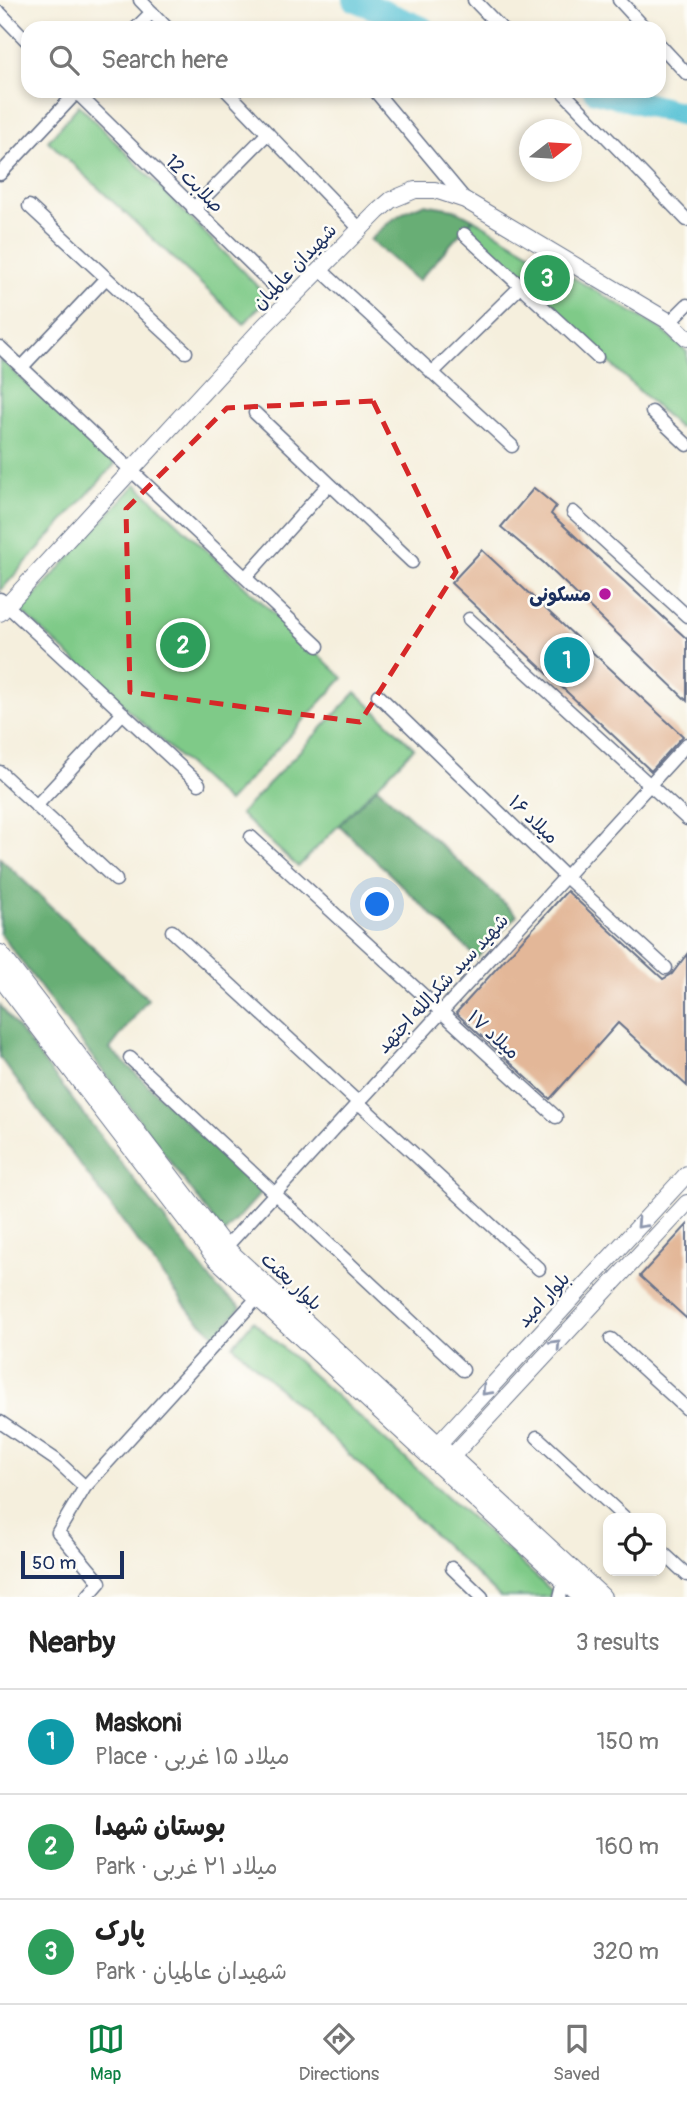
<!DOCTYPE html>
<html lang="en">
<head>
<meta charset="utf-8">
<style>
  :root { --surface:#fff; --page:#f2f2f2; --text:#222; --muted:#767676; --line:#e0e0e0; --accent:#0b8043 }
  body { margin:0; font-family:Pangolin,"Playpen Sans Arabic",sans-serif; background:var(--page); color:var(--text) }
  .controls { position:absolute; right:21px; bottom:21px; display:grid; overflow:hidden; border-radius:14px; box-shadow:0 4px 10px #0003 }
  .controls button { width:63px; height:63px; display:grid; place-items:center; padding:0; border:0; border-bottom:2px solid var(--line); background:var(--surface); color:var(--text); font:35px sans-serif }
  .compass { position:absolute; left:519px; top:119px; width:63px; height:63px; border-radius:50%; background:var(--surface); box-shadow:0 4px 10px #0003; rotate:73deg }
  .scale { position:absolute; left:21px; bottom:18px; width:103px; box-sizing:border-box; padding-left:7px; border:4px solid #1b2f5e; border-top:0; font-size:19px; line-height:24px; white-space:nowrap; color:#1b2f5e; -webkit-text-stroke:5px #fdfcf7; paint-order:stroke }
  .you { position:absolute; left:378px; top:905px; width:24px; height:24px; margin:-18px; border:5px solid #fff; border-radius:50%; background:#1a73e8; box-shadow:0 0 0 10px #1a73e833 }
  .badge { display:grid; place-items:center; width:46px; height:46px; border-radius:50%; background:var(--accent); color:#fff; font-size:23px; font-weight:700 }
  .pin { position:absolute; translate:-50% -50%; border:4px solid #fff; box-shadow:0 2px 7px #0006 }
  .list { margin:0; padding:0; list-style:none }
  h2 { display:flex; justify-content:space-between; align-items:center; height:91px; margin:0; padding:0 28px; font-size:30px }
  h2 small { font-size:23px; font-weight:400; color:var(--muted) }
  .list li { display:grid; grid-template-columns:46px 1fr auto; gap:21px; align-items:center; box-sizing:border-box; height:105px; padding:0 28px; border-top:2px solid var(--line) }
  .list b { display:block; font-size:26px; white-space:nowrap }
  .list p { margin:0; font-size:23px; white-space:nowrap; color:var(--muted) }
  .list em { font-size:23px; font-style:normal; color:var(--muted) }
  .icon { flex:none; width:38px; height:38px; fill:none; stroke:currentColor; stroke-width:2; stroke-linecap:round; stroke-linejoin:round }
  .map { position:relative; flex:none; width:687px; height:1597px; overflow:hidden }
  .search { position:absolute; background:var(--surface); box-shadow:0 4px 10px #0003; left:21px; right:21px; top:21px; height:77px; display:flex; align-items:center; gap:18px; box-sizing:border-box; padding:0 24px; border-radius:21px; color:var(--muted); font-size:26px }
  .sheet { height:406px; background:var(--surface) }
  nav { display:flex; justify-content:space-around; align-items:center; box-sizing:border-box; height:98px; border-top:2px solid var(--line); background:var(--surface); font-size:19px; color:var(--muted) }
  nav a { display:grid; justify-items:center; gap:4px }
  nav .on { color:var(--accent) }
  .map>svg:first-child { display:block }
</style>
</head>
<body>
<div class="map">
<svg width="687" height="1597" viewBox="0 0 687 1597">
  <rect width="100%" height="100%" fill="#fdfcf7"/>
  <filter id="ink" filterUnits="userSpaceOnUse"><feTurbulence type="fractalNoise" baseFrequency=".0143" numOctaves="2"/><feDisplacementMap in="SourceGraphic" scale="14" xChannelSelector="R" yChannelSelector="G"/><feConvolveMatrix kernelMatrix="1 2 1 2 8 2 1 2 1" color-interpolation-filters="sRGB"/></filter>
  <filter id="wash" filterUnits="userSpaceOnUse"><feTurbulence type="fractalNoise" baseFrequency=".00686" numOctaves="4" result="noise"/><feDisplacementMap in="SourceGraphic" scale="28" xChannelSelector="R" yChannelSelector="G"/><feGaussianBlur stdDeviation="1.57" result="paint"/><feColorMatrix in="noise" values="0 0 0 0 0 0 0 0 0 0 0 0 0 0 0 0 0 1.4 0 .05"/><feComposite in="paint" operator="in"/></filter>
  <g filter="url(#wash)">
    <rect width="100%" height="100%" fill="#f5efdd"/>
    <path fill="#7fca88" stroke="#4d7c73" stroke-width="2" d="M79,105l189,192 -24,27 -196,-183z
      M473,219l188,110 26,23v68l-8,8 -213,-200z
      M0,359l115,105 -114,126 -1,-1z
      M136,484l207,194 -115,124 -207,-191z
      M356,692l58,56 -116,119 -58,-53z
      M253,1321l299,270 -3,6h-49l-267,-252z"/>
    <path fill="#67ae74" stroke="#416e69" stroke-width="2" d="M424,204l30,5 19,10 -55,62 -48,-41c17,-17 31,-29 54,-36z
      M377,787l140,128 -40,43 -138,-133z
      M0,858l148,141 -38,50 151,144 -37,41 -224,-301z
      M0,1005l218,284 23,18 -25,29 -24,-22 -192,-256z"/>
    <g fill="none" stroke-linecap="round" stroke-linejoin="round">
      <path stroke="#5ac3d6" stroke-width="24" d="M355,0l67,28
        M595,91l92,24"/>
    </g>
    <g id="blocks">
      <path fill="#e3b798" d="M534,488l22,18 -5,8 136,125v62l-143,-138 -43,-36z
        M482,550l201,186 -32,35 -200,-188z
        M567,891l96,88 9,-5 15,-20v132l-69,-63 -68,76 -94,-86z
        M687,1225v94l-47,-43z"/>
    </g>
  </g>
  <g filter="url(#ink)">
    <use href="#blocks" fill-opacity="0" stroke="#67728a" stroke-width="2"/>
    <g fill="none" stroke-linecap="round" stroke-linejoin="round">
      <defs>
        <path id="minor" d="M140,0l27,28
          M474,0l27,28
          M619,0l26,28
          M0,13l28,29
          M136,28l16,-16
          M659,44l28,30
          M75,91l213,209
          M227,91l132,137
          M375,91l90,108
          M562,91l125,129
          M0,174l78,-83
          M29,206l157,146
          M193,209l75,-76
          M464,234l133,123
          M320,269l192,177
          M670,322l17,-17
          M0,347l318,299
          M22,367l84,-89
          M432,373l87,-85
          M652,412l35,33
          M255,413l157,149
          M573,512l114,104
          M246,577l83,-93
          M0,599l199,185
          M469,619l218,200
          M378,695l188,182 100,91
          M0,772l116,108
          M36,806l87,-93
          M251,837l305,280
          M172,931l367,338
          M130,1058l333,312
          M225,1248l462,-504
          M611,1339l76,70
          M0,1422l56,38 29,27 173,-190
          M537,1437l88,81
          M85,1487l-27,45 42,50 -13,15
          M661,1551l26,24
          M452,1568l30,29
          M560,1597l4,-16"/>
        <path id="tertiary" d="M0,613l264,-287 113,-114 14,-12 24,-10h20l30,10 205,122 17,16
          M430,1453l257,-279
          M443,1466l244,-263"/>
        <path id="secondary" d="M0,954l225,294 377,349
          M0,976l216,282 366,339"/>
      </defs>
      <use href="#minor" stroke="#67728a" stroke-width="15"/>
      <use href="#tertiary" stroke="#67728a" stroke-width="18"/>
      <use href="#secondary" stroke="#67728a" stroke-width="20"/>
      <use href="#minor" stroke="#fff" stroke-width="12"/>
      <use href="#tertiary" stroke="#fff" stroke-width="16"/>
      <use href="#secondary" stroke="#fff" stroke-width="18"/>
    </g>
    <defs><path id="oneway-chevron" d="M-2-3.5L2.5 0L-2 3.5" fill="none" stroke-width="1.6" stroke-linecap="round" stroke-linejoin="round" transform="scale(1.75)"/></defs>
    <g stroke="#8d97ae">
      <use href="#oneway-chevron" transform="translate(641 1224) rotate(133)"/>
      <use href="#oneway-chevron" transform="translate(556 1344) rotate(-47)"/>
      <use href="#oneway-chevron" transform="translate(486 1391) rotate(133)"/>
    </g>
  </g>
  <path fill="none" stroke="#d62828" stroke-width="5" stroke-dasharray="14 9" stroke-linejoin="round" d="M373,401l83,171 -96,150 -230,-30 -4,-183 101,-101z"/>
  <circle fill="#b5179e" stroke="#fdfcf7" stroke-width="2.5" cx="605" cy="594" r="7"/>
  <g text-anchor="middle" stroke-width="5" stroke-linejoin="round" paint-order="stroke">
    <g font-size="19" fill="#1b2f5e" stroke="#fdfcf7">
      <text transform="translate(195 183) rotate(45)" y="7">صلابت 12</text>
      <text transform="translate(294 266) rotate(-46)" y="7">شهیدان عالمیان</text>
      <text transform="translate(534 819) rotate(44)" y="7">میلاد ۱۶</text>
      <text transform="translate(442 983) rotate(-47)" y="7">شهید سید شکرالله اجتهد</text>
      <text transform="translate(494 1034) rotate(42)" y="7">میلاد ۱۷</text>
      <text transform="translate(292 1281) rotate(43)" y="7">بلوار بعثت</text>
      <text transform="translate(543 1299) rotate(-47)" y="7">بلوار امید</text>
    </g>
    <g font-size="19" font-weight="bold" fill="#1b2f5e" stroke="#fdfcf7" text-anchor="end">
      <text x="591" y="601">مسکونی</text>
    </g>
  </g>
</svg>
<div class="controls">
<button><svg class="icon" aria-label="locate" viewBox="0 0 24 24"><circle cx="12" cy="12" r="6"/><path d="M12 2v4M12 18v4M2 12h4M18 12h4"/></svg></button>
</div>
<svg class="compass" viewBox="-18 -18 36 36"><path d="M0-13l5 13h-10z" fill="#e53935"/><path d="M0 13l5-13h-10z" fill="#767676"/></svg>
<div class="scale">50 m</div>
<div class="you"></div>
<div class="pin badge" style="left:567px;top:660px;background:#0f9aa8">1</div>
<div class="pin badge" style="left:183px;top:645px;background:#2e9e5b">2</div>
<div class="pin badge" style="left:547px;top:278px;background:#2e9e5b">3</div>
<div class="search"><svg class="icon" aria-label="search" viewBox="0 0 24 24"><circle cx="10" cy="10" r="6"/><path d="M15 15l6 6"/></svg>Search here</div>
</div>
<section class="sheet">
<h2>Nearby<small>3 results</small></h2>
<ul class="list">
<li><span class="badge" style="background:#0f9aa8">1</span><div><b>Maskoni</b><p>Place · میلاد ۱۵ غربی</p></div><em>150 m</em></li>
<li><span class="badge" style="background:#2e9e5b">2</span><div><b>بوستان شهدا</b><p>Park · میلاد ۲۱ غربی</p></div><em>160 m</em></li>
<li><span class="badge" style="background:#2e9e5b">3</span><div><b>پارک</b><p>Park · شهیدان عالمیان</p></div><em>320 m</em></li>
</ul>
</section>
<nav>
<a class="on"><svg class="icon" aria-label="map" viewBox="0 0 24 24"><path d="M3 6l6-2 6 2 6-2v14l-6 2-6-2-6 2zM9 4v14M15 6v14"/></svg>Map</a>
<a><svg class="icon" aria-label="directions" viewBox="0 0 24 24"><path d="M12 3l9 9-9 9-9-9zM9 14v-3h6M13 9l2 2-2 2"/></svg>Directions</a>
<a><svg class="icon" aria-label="saved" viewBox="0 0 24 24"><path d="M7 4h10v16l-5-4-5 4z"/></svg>Saved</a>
</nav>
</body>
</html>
